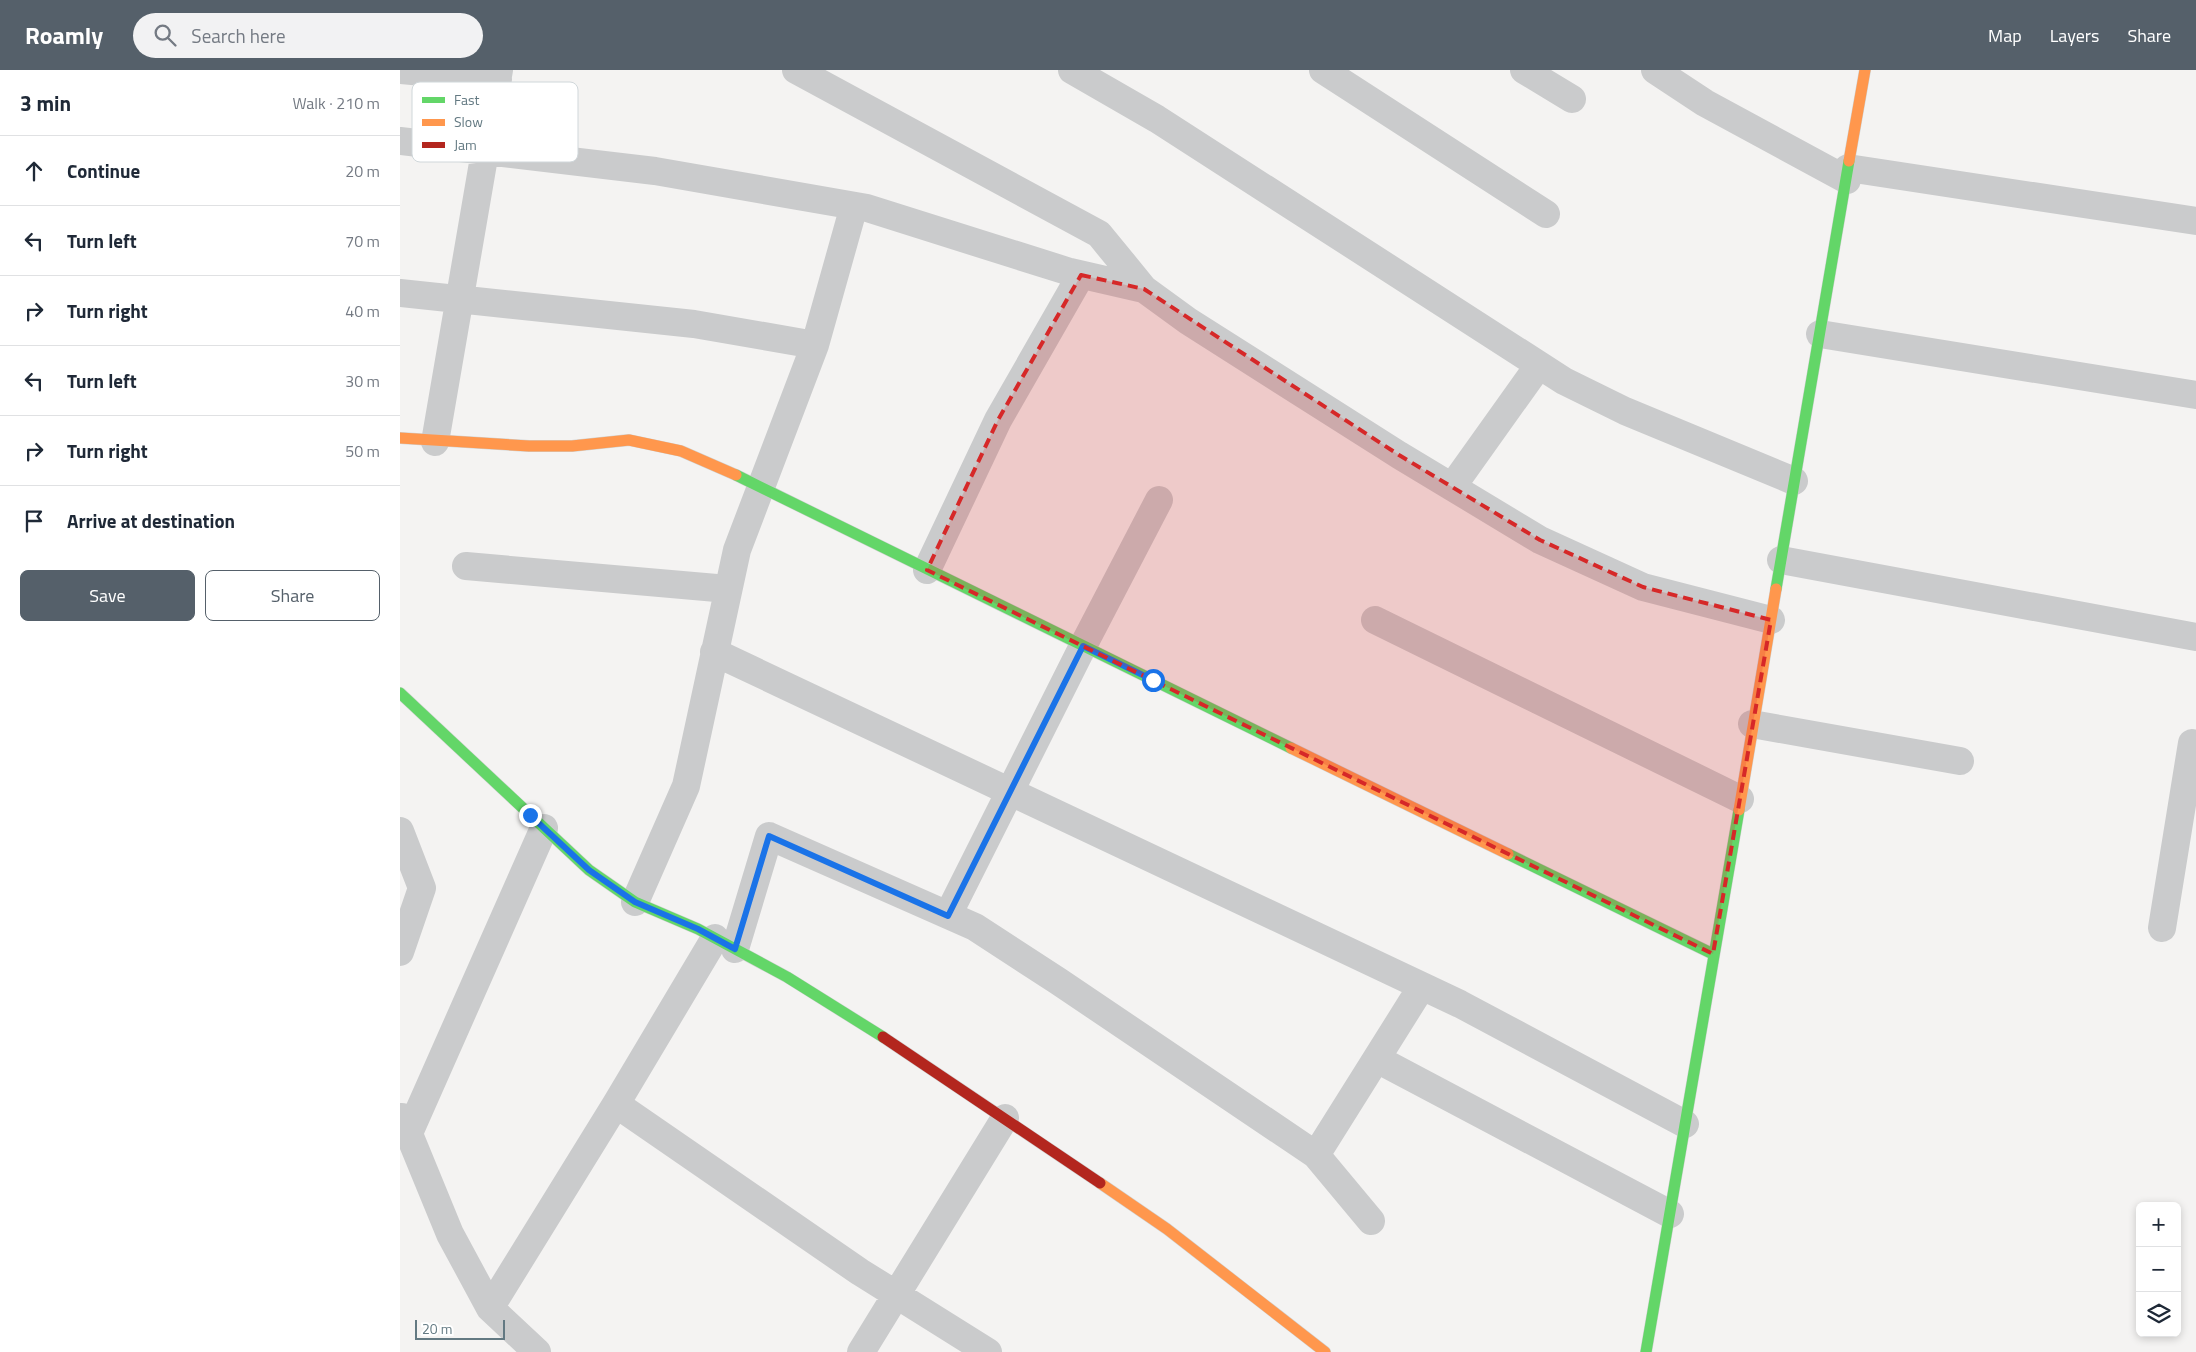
<!DOCTYPE html>
<html lang="en">
<head>
<meta charset="utf-8">
<style>
  :root { --surface:#fff; --page:#f2f2f3; --text:#1f2937; --muted:#747a83; --line:#e0e1e3; --accent:#55606a }
  body { margin:0; font-family:"Titillium Web",sans-serif; background:var(--page); color:var(--text) }
  .controls { position:absolute; right:15px; bottom:15px; display:grid; overflow:hidden; border-radius:8px; box-shadow:0 2px 8px #0003 }
  .controls button { width:45px; height:45px; display:grid; place-items:center; padding:0; border:0; border-bottom:1px solid var(--line); background:var(--surface); color:var(--text); font:25px sans-serif }
  .scale { position:absolute; left:15px; bottom:12px; width:90px; box-sizing:border-box; padding-left:5px; border:2px solid #637982; border-top:0; font-size:14px; line-height:18px; white-space:nowrap; color:#637982; -webkit-text-stroke:4px #fff; paint-order:stroke }
  .stop { position:absolute; width:15px; height:15px; margin:-11px; border:4px solid #1a73e8; border-radius:50%; background:#fff }
  .stop.end { background:#1a73e8; border-color:#fff; box-shadow:0 1px 5px #0008 }
  .list { margin:0; padding:0; list-style:none }
  h2 { display:flex; justify-content:space-between; align-items:center; height:65px; margin:0; padding:0 20px; font-size:21px }
  h2 small { font-size:16px; font-weight:400; color:var(--muted) }
  .list li { display:grid; grid-template-columns:32px 1fr auto; gap:15px; align-items:center; box-sizing:border-box; height:70px; padding:0 20px; border-top:1px solid var(--line) }
  .list b { display:block; font-size:19px; white-space:nowrap }
  .list em { font-size:16px; font-style:normal; color:var(--muted) }
  .actions { display:flex; gap:10px; padding:15px 20px }
  .actions a { flex:1; padding:11px 0; border:1px solid var(--accent); border-radius:8px; text-align:center; font-size:18px; color:var(--accent) }
  .actions .main { background:var(--accent); color:#fff }
  .icon { flex:none; width:28px; height:28px; fill:none; stroke:currentColor; stroke-width:2; stroke-linecap:round; stroke-linejoin:round }
  .map { position:relative; flex:none; width:1796px; height:1282px; overflow:hidden }
  header { display:flex; align-items:center; gap:30px; box-sizing:border-box; height:70px; padding:0 25px; background:var(--accent); color:#fff }
  header strong { font-size:24px }
  nav { display:flex; gap:28px; margin-inline-start:auto; font-size:18px }
  .search { width:350px; height:45px; background:var(--page); display:flex; align-items:center; gap:12px; box-sizing:border-box; padding:0 18px; border-radius:28px; color:var(--muted); font-size:19px }
  main { display:flex }
  aside { flex:1; background:var(--surface) }
  .map>svg:first-child { display:block }
</style>
</head>
<body>
<header>
<strong>Roamly</strong>
<div class="search"><svg class="icon" aria-label="search" viewBox="0 0 24 24"><circle cx="10" cy="10" r="6"/><path d="M15 15l6 6"/></svg>Search here</div>
<nav><a>Map</a><a>Layers</a><a>Share</a></nav>
</header>
<main>
<aside>
<h2>3 min<small>Walk · 210 m</small></h2>
<ul class="list">
<li><svg class="icon" aria-label="ahead" viewBox="0 0 24 24"><path d="M12 20V5M6 11l6-6 6 6"/></svg><div><b>Continue</b></div><em>20 m</em></li>
<li><svg class="icon" aria-label="left" viewBox="0 0 24 24"><path d="M17 20v-9H6M10 6l-5 5 5 5"/></svg><div><b>Turn left</b></div><em>70 m</em></li>
<li><svg class="icon" aria-label="right" viewBox="0 0 24 24"><path d="M7 20v-9h11M14 6l5 5-5 5"/></svg><div><b>Turn right</b></div><em>40 m</em></li>
<li><svg class="icon" aria-label="left" viewBox="0 0 24 24"><path d="M17 20v-9H6M10 6l-5 5 5 5"/></svg><div><b>Turn left</b></div><em>30 m</em></li>
<li><svg class="icon" aria-label="right" viewBox="0 0 24 24"><path d="M7 20v-9h11M14 6l5 5-5 5"/></svg><div><b>Turn right</b></div><em>50 m</em></li>
<li><svg class="icon" aria-label="arrive" viewBox="0 0 24 24"><path d="M6 21V4h12l-3 4 3 4H6"/></svg><div><b>Arrive at destination</b></div></li>
</ul>
<div class="actions"><a class="main">Save</a><a>Share</a></div>
</aside>
<div class="map">
<svg width="1796" height="1282" viewBox="0 0 1796 1282">
  <rect width="100%" height="100%" fill="#f4f3f2"/>
  <g fill="none" stroke-linecap="round" stroke-linejoin="round">
    <defs>
      <path id="fast" d="M336,405l555,273
        M1376,519l73,-428
        M0,623l189,177 46,32 63,27 89,48 96,60
        M1108,784l205,100
        M1246,1282l93,-542"/>
      <path id="slow" d="M1449,91l16,-91
        M0,368l129,8h43l57,-6 52,11 55,24
        M891,678l217,106
        M1339,740l37,-221
        M700,1113l67,46 158,123"/>
      <path id="jam" d="M483,967l217,146"/>
    </defs>
    <use href="#fast" stroke="#cfd1d1" stroke-width="12"/>
    <use href="#slow" stroke="#cfd1d1" stroke-width="12"/>
    <use href="#jam" stroke="#cfd1d1" stroke-width="12"/>
    <path stroke="#cacbcc" stroke-width="28" d="M0,0l98,9
      M396,0l303,164 45,55 44,32 211,134 141,85 103,47 128,33
      M672,0l85,49 407,262 61,30 169,70
      M923,0l223,144
      M1124,0l48,29
      M1255,0l50,33 142,77
      M0,71l255,30 212,37 203,64 74,17
      M1448,98l348,53
      M0,223l294,31 121,21
      M1420,264l376,61
      M35,372l64,-372
      M1052,417l87,-122
      M1381,490l415,77
      M66,496l262,23
      M527,500l71,-150 83,-145
      M975,550l365,179
      M314,582l746,352 225,120
      M1352,654l208,37
      M0,761l22,57 -22,64
      M235,832l51,-116 51,-236 78,-205 39,-139
      M548,845l135,-269 76,-146
      M1762,858l30,-185
      M335,879l34,-113 206,91 83,54 258,174 55,66
      M977,989l293,155
      M216,1034l244,168 128,80
      M2,1047l48,117 40,74 47,44
      M9,1063l135,-305
      M916,1085l106,-169
      M90,1238l126,-204 99,-166
      M461,1282l144,-234"/>
    <use href="#fast" stroke="#63d668" stroke-width="11"/>
    <use href="#slow" stroke="#ff974d" stroke-width="11"/>
    <use href="#jam" stroke="#b3261e" stroke-width="11"/>
  </g>
  <g fill="none" stroke-linecap="round" stroke-linejoin="round">
    <path stroke="#1a73e8" stroke-width="6" d="M130,745l59,55 46,32 63,27 37,20 34,-113 179,80 135,-270 70,34"/>
  </g>
  <path fill="#d62828" fill-opacity="0.2" stroke="#d62828" stroke-width="4" stroke-dasharray="10 6" stroke-linejoin="round" d="M681,205l63,14 255,166 141,85 103,47 128,33 -58,334 -786,-384 71,-150z"/>
  <rect x="12" y="12" width="166" height="80" rx="8" fill="#fff" stroke="#d0d7da" stroke-width="1"/>
  <rect x="22" y="27" width="23" height="6" fill="#63d668"/>
  <rect x="22" y="49" width="23" height="7" fill="#ff974d"/>
  <rect x="22" y="72" width="23" height="6" fill="#b3261e"/>
  <g font-size="14" fill="#637982">
    <text x="54" y="35">Fast</text>
    <text x="54" y="57">Slow</text>
    <text x="54" y="80">Jam</text>
  </g>
</svg>
<div class="controls">
<button>+</button>
<button>−</button>
<button><svg class="icon" aria-label="layers" viewBox="0 0 24 24"><path d="M12 4l9 5-9 5-9-5zM3 14l9 5 9-5"/></svg></button>
</div>
<div class="scale">20 m</div>
<div class="stop" style="left:753px;top:610px"></div>
<div class="stop end" style="left:130px;top:745px"></div>
</div>
</main>
</body>
</html>
